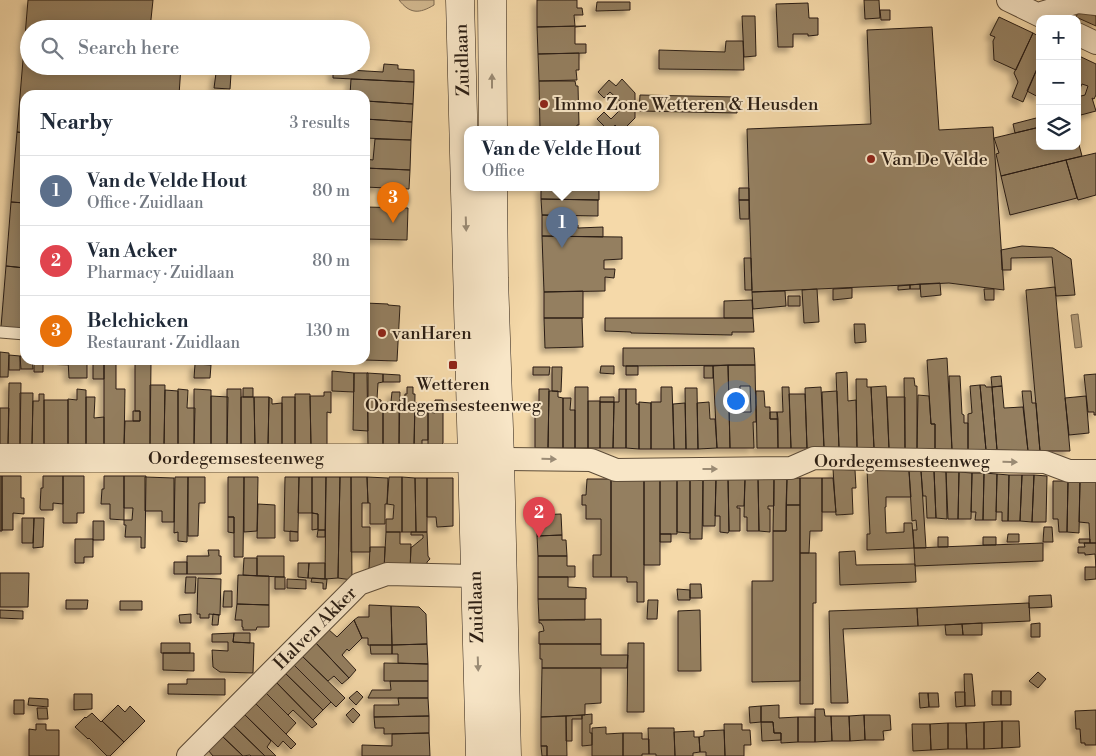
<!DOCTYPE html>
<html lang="en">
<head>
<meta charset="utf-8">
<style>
  :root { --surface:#fff; --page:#f6f6f7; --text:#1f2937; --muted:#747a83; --line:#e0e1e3; --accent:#b45309 }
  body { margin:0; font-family:"Libre Bodoni",serif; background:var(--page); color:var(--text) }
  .controls { position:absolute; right:15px; top:15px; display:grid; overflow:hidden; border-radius:10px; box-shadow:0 2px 12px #0003 }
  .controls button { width:45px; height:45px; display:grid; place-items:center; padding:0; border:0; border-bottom:1px solid var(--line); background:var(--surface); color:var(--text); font:25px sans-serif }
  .you { position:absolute; left:735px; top:400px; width:18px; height:18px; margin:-12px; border:4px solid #fff; border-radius:50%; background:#1a73e8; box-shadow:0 0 0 8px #1a73e833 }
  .badge { display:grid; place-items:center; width:32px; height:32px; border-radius:50%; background:var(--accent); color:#fff; font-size:16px; font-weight:700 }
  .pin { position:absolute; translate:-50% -41px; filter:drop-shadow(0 1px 2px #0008) }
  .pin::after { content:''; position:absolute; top:26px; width:18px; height:15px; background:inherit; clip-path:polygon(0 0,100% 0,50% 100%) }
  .popup { position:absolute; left:464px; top:126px; width:195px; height:65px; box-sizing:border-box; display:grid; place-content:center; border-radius:10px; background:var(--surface); filter:drop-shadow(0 1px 4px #0005); font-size:16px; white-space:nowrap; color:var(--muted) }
  .popup b { font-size:19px; color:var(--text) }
  .popup::after { content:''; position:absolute; left:50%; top:100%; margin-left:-10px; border:10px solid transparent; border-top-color:var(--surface) }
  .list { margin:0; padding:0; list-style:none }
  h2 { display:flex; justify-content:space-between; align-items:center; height:65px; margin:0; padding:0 20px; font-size:21px }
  h2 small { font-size:16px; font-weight:400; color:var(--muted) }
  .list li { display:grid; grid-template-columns:32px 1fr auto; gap:15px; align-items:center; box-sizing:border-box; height:70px; padding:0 20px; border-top:1px solid var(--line) }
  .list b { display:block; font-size:19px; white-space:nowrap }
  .list p { margin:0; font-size:16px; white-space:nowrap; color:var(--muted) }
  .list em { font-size:16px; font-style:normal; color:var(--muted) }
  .icon { flex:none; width:28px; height:28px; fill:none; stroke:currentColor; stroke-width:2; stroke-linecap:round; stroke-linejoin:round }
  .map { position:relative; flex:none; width:1096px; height:756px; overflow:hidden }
  .search { position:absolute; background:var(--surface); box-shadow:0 2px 12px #0003; left:20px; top:20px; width:350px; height:55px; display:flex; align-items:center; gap:12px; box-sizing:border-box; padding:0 18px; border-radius:28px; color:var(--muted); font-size:19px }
  .panel { position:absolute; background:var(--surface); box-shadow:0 2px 12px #0003; left:20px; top:90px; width:350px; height:275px; border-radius:15px }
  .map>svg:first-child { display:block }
</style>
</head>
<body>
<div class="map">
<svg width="1096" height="756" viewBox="0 0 1096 756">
  <defs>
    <filter id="shadow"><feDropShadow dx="-4.5" dy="4.5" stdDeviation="2.5" flood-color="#0004"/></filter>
  </defs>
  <rect width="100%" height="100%" fill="#f5d9a9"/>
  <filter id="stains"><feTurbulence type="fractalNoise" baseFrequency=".004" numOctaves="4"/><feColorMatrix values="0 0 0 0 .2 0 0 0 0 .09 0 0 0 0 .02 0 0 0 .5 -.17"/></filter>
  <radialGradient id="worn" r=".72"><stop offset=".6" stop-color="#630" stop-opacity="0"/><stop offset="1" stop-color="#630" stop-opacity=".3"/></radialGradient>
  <path fill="#d2b990" stroke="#7e6b52" d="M399,0h35v5c-15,9 -24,9 -35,-5z"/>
  <path fill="#b09976" stroke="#7a674e" d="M1078,314l4,33 -7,1 -4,-33z"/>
  <path fill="#947f61" stroke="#2a1d13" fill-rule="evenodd" filter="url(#shadow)" d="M28,0h125l-3,29h-121v37h152l-2,29h-154v38l-8,-1z
    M537,0h40v8h5l1,7h-9l1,11 -38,1z
    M864,0h15l1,18 -15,1z
    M597,2h33v8l-34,1z
    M808,3l1,15h9v17l-10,1v-2h-15v13h-15l-2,-43z
    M880,10h10v10h-9z
    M1079,11l17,5v10l-20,-9z
    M742,16h13l1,40 -12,1z
    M999,17l34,16 -17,37 -22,-10 -1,-19 2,-4 -5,-2z
    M586,26l-11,1v17h11v9l-48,1 -1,-27z
    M932,27l7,103 54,-3 11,163 -55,-7 -197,9 -5,-163 124,-5 -4,-94z
    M1033,33l7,4v25l-17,40 -11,-5 6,-15 -4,-9z
    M726,41h17l1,29 -85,-1v-19l66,2z
    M579,53v17h-3l1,10 -38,1 -1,-27z
    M1077,55l19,9v31l-2,4 -2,-1 4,13 -19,5v-19l8,-2 3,-9 -6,-2 -5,10z
    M1040,62v36l-13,-7z
    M384,64l14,1v4l16,1v12l-81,-4v-9l50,3z
    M216,73l15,1 -1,15 -16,-1z
    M351,79l63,3 -1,22 -48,-3v-6h-15z
    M622,79l13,14v25l-11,11h-5l-4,-4 -3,4h-5l-10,-10 7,-7 7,7 12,-12v-3l-13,-12 -6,6 -6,-6 11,-12 7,6z
    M539,81h36l1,5h2l1,39h-2v4h-37z
    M640,95l97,2v16l-98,-2z
    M366,101l47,3 -1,18 -47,-3z
    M1040,117v10l-25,6 -2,-9z
    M365,119l47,3 -1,18 -46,-2z
    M1040,127v19h37v-9l5,19 -81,20 -5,-22 3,-1 -5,-15z
    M17,132l8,1v70l-14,-1z
    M375,139l36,1 -1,30 -45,-2v-9l8,1z
    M1096,153v42l-18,5 -12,-40z
    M1066,160l11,38 -67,17 -9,-39z
    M365,168l45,2 -1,19 -44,-2z
    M541,187h58v13l-58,-1z
    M739,188h10v12h-10z
    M541,199l57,1v16l-56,-1z
    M739,200h10v19h-9z
    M11,202l14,1v65l-19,-2z
    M365,207l43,1 -1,32 -42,-1z
    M542,215l29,1v9h7v3l25,-1v10l-61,-1z
    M542,236l80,1v22l-18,1v9h11l-1,9 -9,-1v14l-61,1z
    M1022,246l31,2 18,11 4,36 -19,1 -4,-39 -41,1v12h-9l-1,-20z
    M744,258h7l1,32h-7z
    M6,266l19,2v62l-24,-3z
    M940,283l1,12 -20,2 -1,-13z
    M920,284v5h-10v-4z
    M910,285v4l-12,1v-4z
    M1055,287l2,22 13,142h-30l-14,-160v-1z
    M852,288v10l-19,2v-11z
    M817,289l2,33 -15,1 -2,-33z
    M984,289h10v11h-9z
    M583,291v27h-39v-26z
    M785,291l1,15 -33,3 -1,-17z
    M788,296h12v10h-12z
    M752,300l1,18h-29v-17z
    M365,303l23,1v1l12,1 -3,55 -32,-1z
    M544,318h38l1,29 -38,1z
    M605,318h148l1,14h-22v3l-101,-2v-1l-26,-1z
    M854,324h11l1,18 -11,1z
    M623,348h131l1,17 -132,1z
    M0,352l9,1 -1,24h-8z
    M9,355l11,1v14h-11z
    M20,356h5v4h7l1,9h-12z
    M947,358l5,92 -17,-1v-25h-4l-4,-64z
    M44,360h24v5l-24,-1z
    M68,360h19v18h-18z
    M93,360h11v19h-11z
    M104,360h12v29h9l-1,57h-20z
    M34,361h9v11h-9z
    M135,361l1,2h15l-1,83h-26l1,-25h15v-10h-5z
    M195,364l16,1 -1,13h-16z
    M728,365h27l1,57h-3l1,26h-24zM740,386h10l1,26h-11z
    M728,365l2,83h-13l-4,-82z
    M601,366h13v8l-14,-1z
    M626,366h12v9h-12z
    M704,366h9v12h-9z
    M533,367h17l-1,8h-16z
    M552,367h10l-1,25 -9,-1z
    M332,371l22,2v19l-22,-1z
    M847,372l1,29 8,-1 1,48h-18l-3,-75z
    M354,373h14v58l-15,-1z
    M367,373l16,1v8l-5,1 -1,16 4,1v3h2v44h-15z
    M383,374l17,1v7h-17z
    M1096,374v41h-2v-3h-6l-4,-37z
    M949,376h11l2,38 2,1v8h4v27h-16z
    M1001,376l1,10 -10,1 -1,-10z
    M904,378h10l1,8h2v63h-12z
    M856,379h11v8h4l3,61h-17z
    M9,383h12l-1,62h-12z
    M150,385h15l-1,61h-14z
    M980,385h5l1,2h6l5,63h-11z
    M980,385l6,65h-18v-36l4,-1 -2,-27z
    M886,386l3,63 -15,-1 -3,-61z
    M1002,386l2,22 19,-1 5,44 -31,-1 -5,-63z
    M407,387h6v7h2l-1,53h-15v-36h5l1,-17h2z
    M575,387h13v61h-13z
    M661,387h11l2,62h-23v-47h10z
    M782,387h7l2,61h-13l-1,-36h6z
    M821,387l3,61h-17l-2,-60z
    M243,388h10v9h-10z
    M685,388h12l1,61h-12z
    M77,389l9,1v56l-18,-1v-46l9,1z
    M178,389l10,1 -1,18h8l-1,38h-16z
    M194,389l17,1v56h-17z
    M227,389h14v57h-14z
    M539,389h10l-1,59h-13v-37h4z
    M619,389h7v59h-13l1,-46h5z
    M626,389h10v15h3v45l-13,-1z
    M165,390l13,1v55h-14z
    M549,391h9v6l5,1v50h-15z
    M756,391h8l1,16h5v12h8v29h-21z
    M837,391l2,57h-15l-2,-56z
    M1022,391h9l1,12h4l4,48h-12z
    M324,392h7v21l-4,-1v35h-16l-1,-51h14z
    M392,392h8l-1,55h-16v-44l8,-1z
    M20,393h13l-1,52h-12z
    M39,394h5v52l-12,-1 1,-44h6z
    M295,394h15l1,53h-16z
    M789,394h16l2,54h-16z
    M918,395l11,1 2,28h4v25h-18z
    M211,396l17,1 -1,49h-16z
    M1086,396l3,37 -20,2 -4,-37z
    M86,397h9l-1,21 10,-1v29h-18z
    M241,397h13l1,50 -14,-1z
    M254,397h15l-1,49 -13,1z
    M269,397l3,2v5l10,-1v44l-14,-1z
    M282,397h13v50h-13z
    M600,397h14v5h-14z
    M887,397h18v52h-16z
    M563,398h8l-1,12h5v38h-12z
    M44,400h24v45l-24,1z
    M435,400h8v43l-4,4h-11v-35l7,1z
    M588,401h12v47h-12z
    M600,402h14l-1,46h-13z
    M639,402l12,1v46h-12z
    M709,402l1,17h5l2,29 -19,1 -1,-46z
    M416,403h11v9h1v28h-6v7h-8l1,-40h1z
    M685,403l1,46h-12l-1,-45z
    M0,408h9l-1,37h-8z
    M133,411h7v10h-7z
    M770,412h7l1,7h-8z
    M833,469l22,1 1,18h-4l1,26 -17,1z
    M867,470l42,1 2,26h-25v10h-1l1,26 18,-1v-9h8l2,25 -47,2v-16h3z
    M909,471h12l5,77h-12l-1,-18h4l-1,-10 -4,1z
    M921,471h13l2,47h-9l-1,-22h-3z
    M934,471l12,1 1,47 -11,-1z
    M946,472h13l-1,47h-10z
    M959,472l13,1 -1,46h-13z
    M972,473h12l-1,47h-8l1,-8h-5z
    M984,473l13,1 -1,46h-13z
    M997,474l12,1 -1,46h-6v-9h-6z
    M1009,475h13l-2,46h-12z
    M1022,475h12l-2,47 -12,-1z
    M1034,475l13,1 -1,46h-14z
    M0,476h2v55h-2z
    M2,476h19v22h3v16l-11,-1v17h-11z
    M43,476h20v28l-10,-1v7h-12l-1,-2 1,-20h2z
    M63,476h21v37h-7v10h-14z
    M104,476h20v44l-14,-1v-15h-9l1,-15h2z
    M124,476h22l-1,72h-4v-11h-16l1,-12h-2v-5h8l1,-12h-9z
    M145,477l29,1v44h-12v-11h-17z
    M175,477h13l-1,65 -9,-1v-9l-4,1z
    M188,477h17v26h-6l-1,33h-10z
    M228,477h16l-1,80h-9v-40h-6z
    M244,477h14l-1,54 -13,1z
    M285,477h14l-1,55 -14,-1z
    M299,477h13v36h-14z
    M312,477h14l-1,53h-7v-16l-6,-1z
    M326,477h14l-2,101 -13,1z
    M340,477h11l1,103 -14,-2z
    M351,477h16l1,26h-6v24h8v25h-19z
    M367,477l21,1 -1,26h-2v20h-15v-21h-2z
    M389,477h13v55h-16v-13h7l1,-14 -7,-1z
    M402,477l13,1 1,54h-14z
    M415,478h12v54h-11z
    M427,478h26v48l-16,1 -1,-10h-9z
    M728,478l1,53 -1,2 -8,-1v-16h-5l1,-37z
    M728,478l17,1 -1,27h-7v2h3v23h-11z
    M758,478l1,53h-12v-14h-3l1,-38z
    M758,478h16v28h-6v3h2v23l-11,-1z
    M774,478h13l-1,53h-13z
    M799,478h1v27h-14l1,-26z
    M800,478h22v53h-12l-1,22h-9z
    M822,478h11l3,34h-14z
    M587,479h24v98h-18v-22h8v-36h-15v-14h-4v-10h4z
    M611,479h33v123h-7v-20h-10v-5h-16z
    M644,479h16v86h-16z
    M660,479h17v55h-17z
    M677,479h13v54l-13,-1z
    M690,479h13l-1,60h-12z
    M703,479h13l-1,47h-12z
    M1053,481h15l-1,51h-8l-1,-13h-5z
    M1068,481h12l-1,52 -12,-1z
    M1080,481l16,1v61h-6l-1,-20 -10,-1z
    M258,504l17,1v33h-18z
    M786,505h14v176l-48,1v-101h21v-50h13z
    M312,513l6,1v15l-6,1z
    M561,514l1,21 -25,1v-21z
    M228,517h6v16l-6,-1z
    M22,518h12l-1,25h-11z
    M34,518h10l-1,29 -10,1z
    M93,521h11v19h-11z
    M1044,527h8l1,15h-10z
    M318,530h7v7h-8z
    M290,531l8,1v9h-8z
    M386,532h14v12h11l-1,27 -26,-1z
    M411,532h16l1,24 2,3 -3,3v9h-17l1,-24h1l11,-9v-3h-12z
    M660,534h11v8h-11z
    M1008,534h11v8h-12z
    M562,535v5h4l1,16h-29l-1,-20z
    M938,537h10v10h-10z
    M983,537h13v8h-13z
    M75,539h18v18h-9v6h-9z
    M1079,539h11v4h-11z
    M1043,543v18l-128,5 -1,-18z
    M1084,543h12v36l-11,1v-13h11l-1,-13 -10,1v-2h-7v-6h7z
    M370,547h15l-1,23 -15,-1z
    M208,550h11v6h2v18h-34v-18h22z
    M855,551l1,14 59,-1 1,18 -76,3 -1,-33z
    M800,553h16v50h-3v101h-13z
    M257,556h27v21l-27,-1z
    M538,556h29v10h8v11h-37z
    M244,558h13v18l-14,-1z
    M174,562h13v12h-13z
    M298,563h11l-1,15 -10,-1z
    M309,563h16v16l-17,-1z
    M0,573h29l-1,34h-28z
    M238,575l31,1v29l-32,-1z
    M186,577h10l-1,16h-10z
    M275,577h10v12h-10z
    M538,577h30v10l18,1v11h-48z
    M198,578l23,1 -1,36 -11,-1v4h-9v-4h-3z
    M312,578l15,1 -1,10h-3v-6l-12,-1z
    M287,579l19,1v9l-19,-1z
    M690,584h11l1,14h-12z
    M677,589l13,1v10h-12z
    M224,591h8v16h-9z
    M1051,595l1,12 -23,1v-12z
    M538,599h47v21h-46z
    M66,600h22l-1,9h-21z
    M648,600h10l-1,19h-10z
    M120,601h22v9h-22z
    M1029,603l1,18 -112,5 -1,-18z
    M237,604l32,1v22h-12l-1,3h-13v-3h-1v-7h-7z
    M369,605l22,1 1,39h-24v-7h-6l-8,-18 4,-3h11z
    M391,606l28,1 7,7 1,30 -35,1z
    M917,608l1,18 -75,3 5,74h-17l-2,-92z
    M0,610l23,1v8l-23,-1z
    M700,610l1,61h-23v-60z
    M191,614v9h-11l-1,-8z
    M213,614l6,1 -1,10h-6z
    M601,619v25h-62v-12l5,-1 -1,-5 -2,-3h-2v-3z
    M354,620l8,18 -13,13 -2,-2 -5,6 14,15 -7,8 -34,-36 13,-13 9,8z
    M982,623v12h-19l-1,-11z
    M1040,623v14h-9v-13z
    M962,624l1,11h-17l-1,-10z
    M234,633l-1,9 21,1 -1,30 -33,-1 -7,-5 -1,-17 16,1v-9h-16v-8z
    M234,633h16v10l-17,-1z
    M315,642l34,36 -7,6 -8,-8 -6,5 -26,-25z
    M161,643h29v10h-29z
    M628,643h16v69h-17z
    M427,644l1,20 -30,-1v-9h-6v-9z
    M540,644h61v11h27l-1,13h-85v-9h-2z
    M370,645h22v9h-21z
    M163,653h31v18l-31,-1z
    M302,656l43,42 -9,9 -43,-43z
    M384,663l44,1v17h-44z
    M293,664l38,38 -8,8 -38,-37z
    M542,668h59v35l-16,1v11l-44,2z
    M1038,672l8,7 -8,9 -9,-7z
    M285,673l38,37 -10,10 -37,-38z
    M964,674h8l3,32h-10z
    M187,679h38v16l-57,-1v-10h19z
    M390,681h38v17h-60l4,-8h19z
    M276,682l41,42 -5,4 -19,-18 -5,5 -23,-23z
    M357,691l6,6 -7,8 -7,-7z
    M992,691h9v14h-9z
    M1001,691h10v14h-10z
    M265,692l31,31 -10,11 -31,-31z
    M955,692h10v14l-9,1z
    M919,693h9l1,14 -9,1z
    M928,693h10l1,14h-10z
    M74,694h18v15l-18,1z
    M29,698l19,1v8l-20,-2z
    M398,698h30l1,18 -55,1v-12h25z
    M14,700h10v14h-10z
    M255,703l41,41 -5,5 -8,-8 -5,6 -34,-33z
    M118,705l7,7 5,-6 15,15 -21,21 -22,-21z
    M779,705v13l19,-1v25l-17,1v-10h-7l-1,-11h-12v-16z
    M761,706v16l-11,1 -1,-16z
    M37,708h10l1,11h-10z
    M353,708l7,7 -7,8 -7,-8z
    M815,709h9l1,7h6l1,25 -17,1z
    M1096,710v35h-11v-2h-4l-1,-14h-4l-1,-18z
    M92,713l9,9 1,-1 22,21 -14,14h-3l-18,-18 -1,1 -13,-12 10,-10 1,1z
    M244,714l27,27 -4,6 9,9h-11l-32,-31z
    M592,714v10h-2v9h2v12l-10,1v-31z
    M582,715v4h-10v22h-6v-25z
    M864,715h26l1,15 -8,1 1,9h-19z
    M864,715l1,25 -15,1 -1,-25z
    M429,716v17l-45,1v-6h-9l-1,-11z
    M566,716l1,40h-20v-10h-6v-29z
    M831,716h18l1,25h-18z
    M798,717h17v25h-17z
    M1002,721h17l1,26 -18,1z
    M1002,721v27l-18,1v-27z
    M761,722h12l1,11h7v7l-19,1z
    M984,722v27h-17l-1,-26z
    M948,723h18l1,26h-19z
    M948,723v26l-17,1 -1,-26z
    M36,724h10v6h13v26h-30v-27l7,1z
    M724,724h18v6h8l1,15h-7v11h-19z
    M912,724h18l1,26 -18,1z
    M233,725l32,31h-14l-1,-1 -7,1 -21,-20z
    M606,727v7l17,-1v23h-31v-28z
    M648,728h26l1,28h-19v-2h-7z
    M724,730l1,26h-19v-4h-6l-1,-15 5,-1v-5z
    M694,731v6h5l1,15 -7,1v3h-18l-1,-24z
    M429,733l1,23h-68v-11l30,1v-12z
    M623,733h19v6h7v15h-7v2h-19z
    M222,736l21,20h-30l-5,-6z
    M541,746h6v10h-5z"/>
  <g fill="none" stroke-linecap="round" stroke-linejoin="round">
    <defs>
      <path id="service" d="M0,332l25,2"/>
      <path id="minor" d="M1008,0l39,19
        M1038,14l40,-12 18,2
        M1077,34l19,9
        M500,459l91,1 25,10 175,-2 23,-10 231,4 24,9h27
        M188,756l171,-172 28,-10 88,2"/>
      <path id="tertiary" d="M0,458h472"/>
      <path id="secondary" d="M460,0l12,458 8,298
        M492,0l1,129
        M493,187l1,91 6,181 7,297"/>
    </defs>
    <use href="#service" stroke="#5d4c38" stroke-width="13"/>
    <use href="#minor" stroke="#5d4c38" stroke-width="24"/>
    <use href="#tertiary" stroke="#5d4c38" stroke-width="29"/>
    <use href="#secondary" stroke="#2a1d13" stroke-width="29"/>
    <use href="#service" stroke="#f8e6c7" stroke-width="11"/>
    <use href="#minor" stroke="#f8e6c7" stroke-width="22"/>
    <use href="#tertiary" stroke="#f8e6c7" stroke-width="28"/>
    <use href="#secondary" stroke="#f8e6c7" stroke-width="28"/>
  </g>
  <defs><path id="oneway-solid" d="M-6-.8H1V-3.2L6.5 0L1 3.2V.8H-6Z" transform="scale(1.25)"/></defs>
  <g fill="#9b8c76">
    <use href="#oneway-solid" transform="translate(492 81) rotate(-90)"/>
    <use href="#oneway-solid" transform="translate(466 224) rotate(88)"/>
    <use href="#oneway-solid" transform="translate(549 459) rotate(1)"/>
    <use href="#oneway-solid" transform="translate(1010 462) rotate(1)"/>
    <use href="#oneway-solid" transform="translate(710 469)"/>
    <use href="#oneway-solid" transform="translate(478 664) rotate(88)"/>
  </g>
  <g fill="#8f2418" stroke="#f8e6c7" stroke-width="2">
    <circle cx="544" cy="104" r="5"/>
    <circle cx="871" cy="159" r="5"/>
    <circle cx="382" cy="333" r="5"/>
    <rect x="448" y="360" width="10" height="10" rx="2.5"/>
  </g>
  <g text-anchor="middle" stroke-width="4" stroke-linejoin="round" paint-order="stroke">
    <g font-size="18" fill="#2a1d13" stroke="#f8e6c7">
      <text transform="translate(462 60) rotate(-92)" y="6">Zuidlaan</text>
      <text x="236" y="464">Oordegemsesteenweg</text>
      <text x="902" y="467">Oordegemsesteenweg</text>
      <text transform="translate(476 607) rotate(-92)" y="6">Zuidlaan</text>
      <text transform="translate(315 628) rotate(-45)" y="6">Halven Akker</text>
    </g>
    <g font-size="18" fill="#2a1d13" stroke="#f8e6c7" text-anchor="start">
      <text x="554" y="110">Immo Zone Wetteren &amp; Heusden</text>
      <text x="881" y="165">Van De Velde</text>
      <text x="392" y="339">vanHaren</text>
      <text x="453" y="390" text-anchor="middle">Wetteren<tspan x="453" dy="21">Oordegemsesteenweg</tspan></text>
    </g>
  </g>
  <rect width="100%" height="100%" filter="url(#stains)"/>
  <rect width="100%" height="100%" fill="url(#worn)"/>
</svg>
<div class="controls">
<button>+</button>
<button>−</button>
<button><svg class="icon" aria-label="layers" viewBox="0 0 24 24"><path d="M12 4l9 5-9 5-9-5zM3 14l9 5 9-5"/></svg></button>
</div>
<div class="you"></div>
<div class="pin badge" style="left:562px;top:248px;background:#5c6f8a">1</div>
<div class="popup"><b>Van de Velde Hout</b>Office</div>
<div class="pin badge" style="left:539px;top:538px;background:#e0444e">2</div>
<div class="pin badge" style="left:393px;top:223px;background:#e8710a">3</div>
<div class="search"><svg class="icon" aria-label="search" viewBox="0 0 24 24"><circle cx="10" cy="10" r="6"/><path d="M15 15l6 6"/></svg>Search here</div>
<section class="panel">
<h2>Nearby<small>3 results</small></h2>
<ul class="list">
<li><span class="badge" style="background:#5c6f8a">1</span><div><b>Van de Velde Hout</b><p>Office · Zuidlaan</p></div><em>80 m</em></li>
<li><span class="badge" style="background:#e0444e">2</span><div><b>Van Acker</b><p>Pharmacy · Zuidlaan</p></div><em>80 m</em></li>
<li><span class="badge" style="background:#e8710a">3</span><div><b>Belchicken</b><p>Restaurant · Zuidlaan</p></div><em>130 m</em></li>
</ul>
</section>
</div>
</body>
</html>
